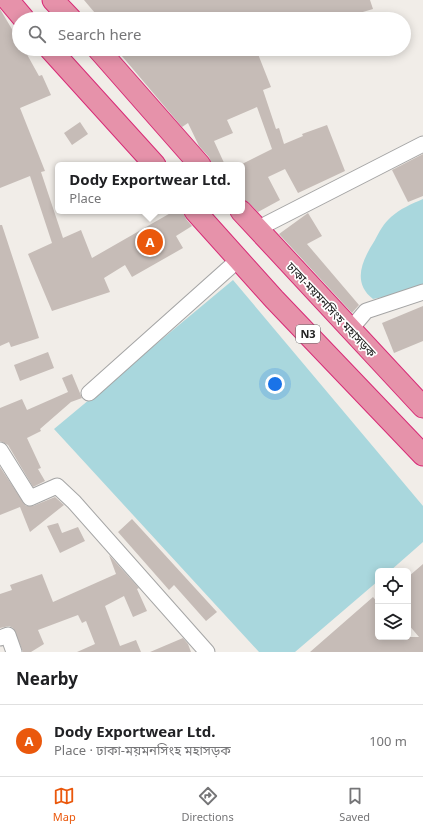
<!DOCTYPE html>
<html lang="en">
<head>
<meta charset="utf-8">
<style>
  :root { --surface:#fff; --page:#f6f6f6; --text:#202124; --muted:#757577; --line:#e0e0e0; --accent:#ea580c }
  body { margin:0; font-family:"Noto Sans","Noto Sans Bengali",sans-serif; background:var(--page); color:var(--text) }
  .controls { position:absolute; right:12px; bottom:12px; display:grid; overflow:hidden; border-radius:6px; box-shadow:0 2px 10px #0003 }
  .controls button { width:36px; height:36px; display:grid; place-items:center; padding:0; border:0; border-bottom:1px solid var(--line); background:var(--surface); color:var(--text); font:20px sans-serif }
  .you { position:absolute; left:275px; top:384px; width:14px; height:14px; margin:-10px; border:3px solid #fff; border-radius:50%; background:#1a73e8; box-shadow:0 0 0 6px #1a73e833 }
  .badge { display:grid; place-items:center; width:26px; height:26px; border-radius:50%; background:var(--accent); color:#fff; font-size:13px; font-weight:700 }
  .pin { position:absolute; translate:-50% -50%; border:2px solid #fff; box-shadow:0 1px 4px #0006 }
  .popup { position:absolute; left:55px; top:162px; width:190px; height:52px; box-sizing:border-box; display:grid; place-content:center; border-radius:6px; background:var(--surface); filter:drop-shadow(0 1px 3px #0005); font-size:13px; white-space:nowrap; color:var(--muted) }
  .popup b { font-size:15px; color:var(--text) }
  .popup::after { content:''; position:absolute; left:50%; top:100%; margin-left:-8px; border:8px solid transparent; border-top-color:var(--surface) }
  .list { margin:0; padding:0; list-style:none }
  h2 { display:flex; justify-content:space-between; align-items:center; height:52px; margin:0; padding:0 16px; font-size:17px }
  h2 small { font-size:13px; font-weight:400; color:var(--muted) }
  .list li { display:grid; grid-template-columns:26px 1fr auto; gap:12px; align-items:center; box-sizing:border-box; height:72px; padding:0 16px; border-top:1px solid var(--line) }
  .list b { display:block; font-size:15px; white-space:nowrap }
  .list p { margin:0; font-size:13px; white-space:nowrap; color:var(--muted) }
  .list em { font-size:13px; font-style:normal; color:var(--muted) }
  .icon { flex:none; width:22px; height:22px; fill:none; stroke:currentColor; stroke-width:2; stroke-linecap:round; stroke-linejoin:round }
  .map { position:relative; flex:none; width:423px; height:652px; overflow:hidden }
  .search { position:absolute; background:var(--surface); box-shadow:0 2px 10px #0003; left:12px; right:12px; top:12px; height:44px; display:flex; align-items:center; gap:10px; box-sizing:border-box; padding:0 14px; border-radius:22px; color:var(--muted); font-size:15px }
  .sheet { height:124px; background:var(--surface) }
  nav { display:flex; justify-content:space-around; align-items:center; box-sizing:border-box; height:56px; border-top:1px solid var(--line); background:var(--surface); font-size:11px; color:var(--muted) }
  nav a { display:grid; justify-items:center; gap:2px }
  nav .on { color:var(--accent) }
  .map>svg:first-child { display:block }
</style>
</head>
<body>
<div class="map">
<svg width="423" height="652" viewBox="0 0 423 652">
  <rect width="100%" height="100%" fill="#f1ede8"/>
  <path fill="#a9d7dd" d="M423,199v88l-24,7 -26,5c-22,-17 -10,-40 2,-59 4,-8 9,-17 16,-23 9,-8 20,-13 32,-18z
    M233,280l190,226v36l-33,29h-12v10l-83,71h-36l-205,-223z"/>
  <path fill="#c6bcb7" d="M84,0h286l3,9 -34,10h-239z
    M0,9l19,32v8h5l15,27 3,-1 9,20 -31,13 25,63 -4,1 22,66 18,-8 11,28 82,-47h9l3,8 6,7 -16,10 7,12 -51,29 -7,-12 -21,13 6,14 -58,19 -24,-57 24,-11 -22,-67 -30,12z
    M116,49h140l15,38 -8,3 13,39 3,-1 5,16 19,-8 -1,-2 25,-9 18,46 -47,22 -13,-24 -17,8 12,23 -22,12 -9,-9 -7,-5v-34l30,-15 -15,-42 -30,13 6,13 -19,8 11,24h-13l-3,-8 -10,-11 -11,-23 -6,4z
    M80,122l8,12 -16,11 -8,-12z
    M423,154v42l-15,6 -16,-32z
    M308,213l14,23 -15,8 52,61 -7,8 -73,-79z
    M0,225h2l37,113 -28,9 -2,-5 -9,4z
    M423,306v35l-29,12 -12,-30z
    M48,352l6,16 -34,13 -6,-16z
    M72,374l10,24 -11,4 -31,27 1,2 -14,7 14,30 -3,1 7,12 -12,6 -25,-42 -8,-4v-33l22,-9 5,11 41,-18 -6,-14z
    M0,467l26,39h7l22,-9 9,8 -34,27 -10,-25 -20,8z
    M132,519l85,93 -11,9 -32,-36 -5,5 -51,-58z
    M58,523l4,10 16,-6 7,14 -25,12 -13,-27z
    M109,555l30,33 -2,1 10,22 -14,6 -9,-21 -19,10 15,40 16,-6 5,12h-64l18,-8 -9,-23 -4,2 -4,-8 -40,15 6,14 -13,8h-8l-10,-24 -4,-2 -9,2v-34l12,-4 -2,-5 32,-11 11,28 63,-28z
    M423,564v88h-113l63,-55 5,6v34h41l-11,-13v-47z
    M183,638l5,6 3,8h-41z"/>
  <g fill="none" stroke-linecap="round" stroke-linejoin="round">
    <defs>
      <path id="minor" d="M257,229l166,-85
        M350,330l16,-19 57,-19
        M89,393l149,-133
        M0,450l30,48 27,-12 17,16 133,150
        M0,638l8,-3 6,17"/>
      <path id="highway" d="M8,0l16,19
        M53,0l18,19
        M50,49l105,116
        M98,49l102,116
        M195,211l79,88 149,156
        M241,211l182,196"/>
    </defs>
    <use href="#minor" stroke="#a5a5a5" stroke-width="17"/>
    <use href="#highway" stroke="#d82b77" stroke-width="23"/>
    <use href="#minor" stroke="#fff" stroke-width="15"/>
    <use href="#highway" stroke="#e692aa" stroke-width="21"/>
  </g>
  <g text-anchor="middle" stroke-width="3.5" stroke-linejoin="round" paint-order="stroke">
    <rect fill="#fff" stroke="#646464" stroke-width="1" x="296" y="325" width="24" height="18" rx="3"/>
    <g font-size="11" font-weight="bold" fill="#212121">
      <text x="308" y="338">N3</text>
    </g>
    <g font-size="12" fill="#212121" stroke="#fff">
      <text transform="translate(331 310) rotate(47)" y="4">ঢাকা-ময়মনসিংহ মহাসড়ক</text>
    </g>
  </g>
</svg>
<div class="controls">
<button><svg class="icon" aria-label="locate" viewBox="0 0 24 24"><circle cx="12" cy="12" r="6"/><path d="M12 2v4M12 18v4M2 12h4M18 12h4"/></svg></button>
<button><svg class="icon" aria-label="layers" viewBox="0 0 24 24"><path d="M12 4l9 5-9 5-9-5zM3 14l9 5 9-5"/></svg></button>
</div>
<div class="you"></div>
<div class="pin badge" style="left:150px;top:242px">A</div>
<div class="popup"><b>Dody Exportwear Ltd.</b>Place</div>
<div class="search"><svg class="icon" aria-label="search" viewBox="0 0 24 24"><circle cx="10" cy="10" r="6"/><path d="M15 15l6 6"/></svg>Search here</div>
</div>
<section class="sheet">
<h2>Nearby<small></small></h2>
<ul class="list">
<li><span class="badge">A</span><div><b>Dody Exportwear Ltd.</b><p>Place · ঢাকা-ময়মনসিংহ মহাসড়ক</p></div><em>100 m</em></li>
</ul>
</section>
<nav>
<a class="on"><svg class="icon" aria-label="map" viewBox="0 0 24 24"><path d="M3 6l6-2 6 2 6-2v14l-6 2-6-2-6 2zM9 4v14M15 6v14"/></svg>Map</a>
<a><svg class="icon" aria-label="directions" viewBox="0 0 24 24"><path d="M12 3l9 9-9 9-9-9zM9 14v-3h6M13 9l2 2-2 2"/></svg>Directions</a>
<a><svg class="icon" aria-label="saved" viewBox="0 0 24 24"><path d="M7 4h10v16l-5-4-5 4z"/></svg>Saved</a>
</nav>
</body>
</html>
